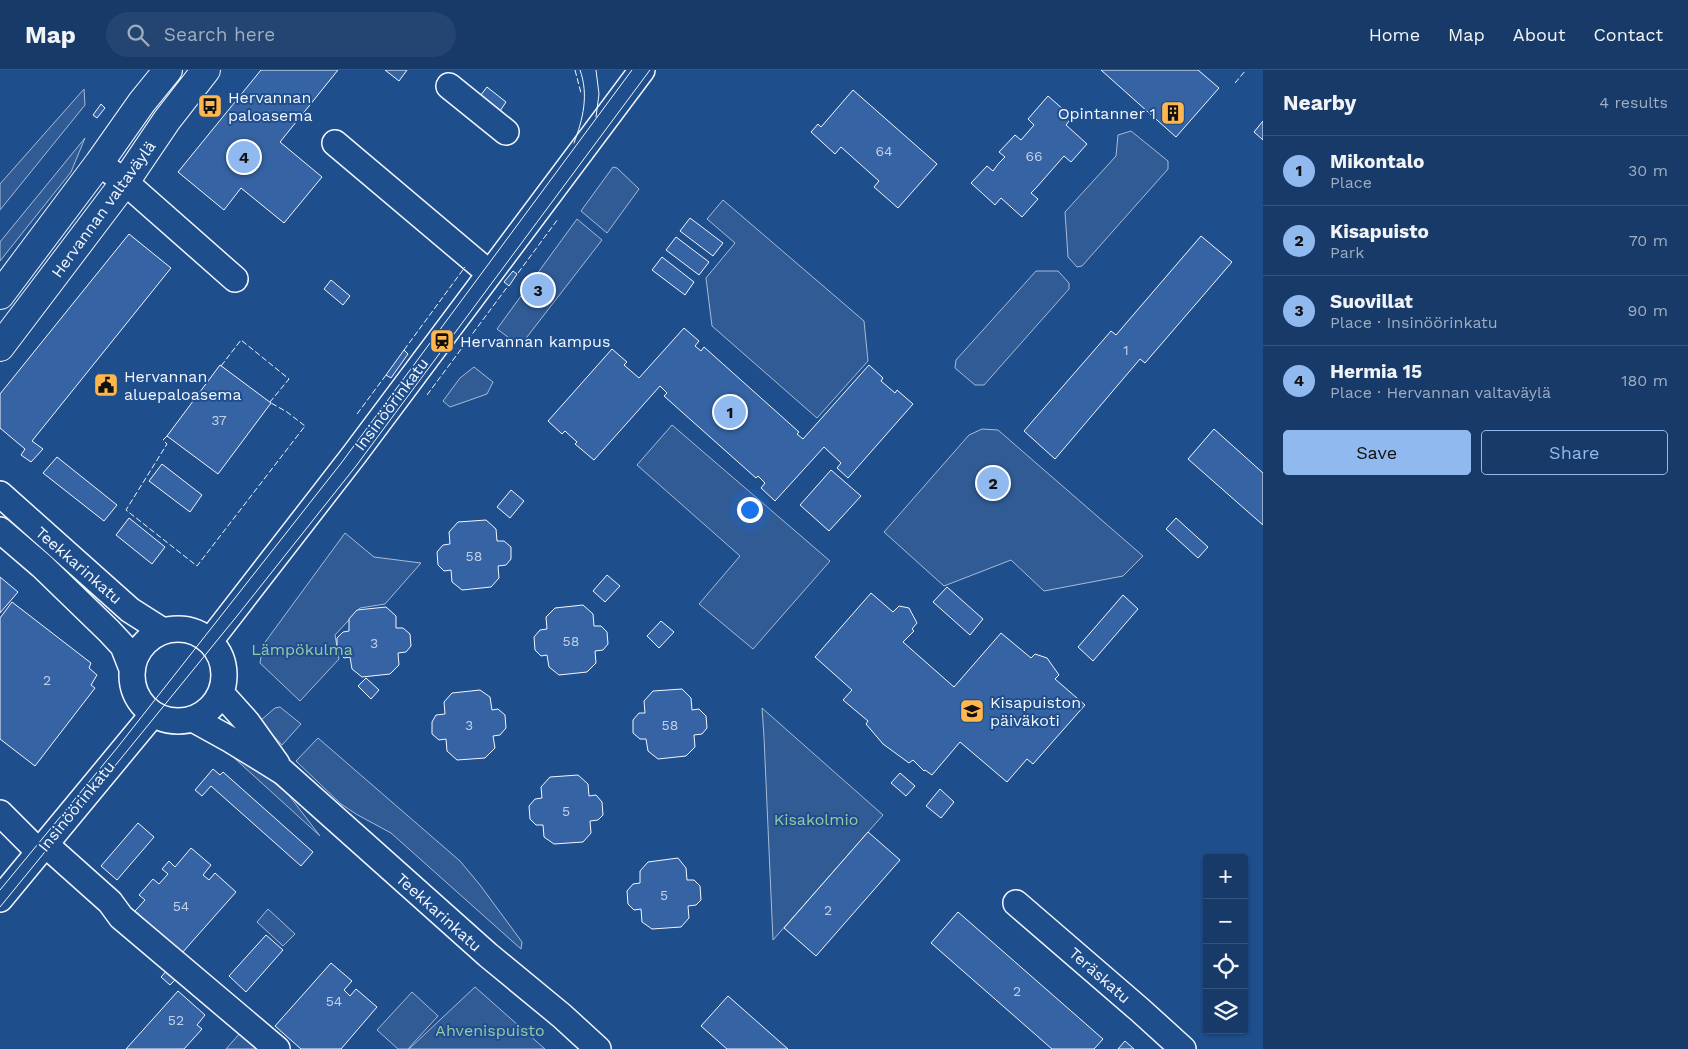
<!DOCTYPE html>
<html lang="en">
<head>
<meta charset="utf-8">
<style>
  :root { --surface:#173a69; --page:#244571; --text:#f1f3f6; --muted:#9eadc0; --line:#36547d; --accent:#90b9f0 }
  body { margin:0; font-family:"Work Sans",sans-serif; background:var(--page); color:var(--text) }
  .controls { position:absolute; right:15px; bottom:15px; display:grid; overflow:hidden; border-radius:5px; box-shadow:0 1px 4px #0004 }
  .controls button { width:45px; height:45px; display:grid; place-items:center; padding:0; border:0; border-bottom:1px solid var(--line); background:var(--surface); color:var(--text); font:25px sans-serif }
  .you { position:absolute; left:749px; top:439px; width:18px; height:18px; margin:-12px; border:4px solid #fff; border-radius:50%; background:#1a73e8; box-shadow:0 0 0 8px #1a73e833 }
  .badge { display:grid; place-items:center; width:32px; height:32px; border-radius:50%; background:var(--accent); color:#111; font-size:16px; font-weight:700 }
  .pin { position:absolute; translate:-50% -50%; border:2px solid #fff; box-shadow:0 1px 5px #0006 }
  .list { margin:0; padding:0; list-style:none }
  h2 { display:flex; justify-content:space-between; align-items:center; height:65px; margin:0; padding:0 20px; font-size:21px }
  h2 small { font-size:16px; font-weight:400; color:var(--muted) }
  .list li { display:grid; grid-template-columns:32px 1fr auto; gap:15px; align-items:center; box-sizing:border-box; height:70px; padding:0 20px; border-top:1px solid var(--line) }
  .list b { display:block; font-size:19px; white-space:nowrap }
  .list p { margin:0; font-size:16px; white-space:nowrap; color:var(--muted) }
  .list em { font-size:16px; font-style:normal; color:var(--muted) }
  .actions { display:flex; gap:10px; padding:15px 20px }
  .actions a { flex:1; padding:11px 0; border:1px solid var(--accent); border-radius:5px; text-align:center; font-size:18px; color:var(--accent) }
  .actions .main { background:var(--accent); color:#111 }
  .icon { flex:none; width:28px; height:28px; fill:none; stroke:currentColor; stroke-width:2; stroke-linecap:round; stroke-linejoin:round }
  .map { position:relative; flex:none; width:1263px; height:979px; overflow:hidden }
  header { display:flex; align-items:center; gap:30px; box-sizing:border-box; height:70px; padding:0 25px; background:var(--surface); border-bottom:1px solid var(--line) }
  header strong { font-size:24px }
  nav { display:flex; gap:28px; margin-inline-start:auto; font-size:18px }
  .search { width:350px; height:45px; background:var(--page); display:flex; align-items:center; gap:12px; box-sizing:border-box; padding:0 18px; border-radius:28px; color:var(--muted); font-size:19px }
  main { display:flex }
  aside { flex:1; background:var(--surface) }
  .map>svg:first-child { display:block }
</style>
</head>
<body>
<header>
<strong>Map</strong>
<div class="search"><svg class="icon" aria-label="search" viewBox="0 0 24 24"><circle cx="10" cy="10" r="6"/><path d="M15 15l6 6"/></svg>Search here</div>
<nav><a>Home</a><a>Map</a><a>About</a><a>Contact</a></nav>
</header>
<main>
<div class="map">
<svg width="1263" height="979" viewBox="0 0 1263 979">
  <rect width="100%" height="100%" fill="#1f4e8c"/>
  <path fill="#305b95" stroke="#a8bbd7" d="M84,19l1,16 -85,105v-26z
    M1131,61l37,30v8l-86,97 -5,1 -9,-10 -3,-45 51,-56 2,-21z
    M85,68l-14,34 -71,89v-19z
    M613,97l4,1 22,21 -32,44 -26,-22z
    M723,130l141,121 4,40 -51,57 -105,-92 -6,-48 29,-35 -28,-24z
    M577,149l25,21 -82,106 -23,-17z
    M1036,201h22l11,12v6l-85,96h-9l-20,-17 1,-8z
    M474,297l19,15 -6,12 -37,13 -7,-6 17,-23z
    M672,355l158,136 -77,88 -54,-45 41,-48 -103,-91z
    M982,359l16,1 145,126 -20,20 -79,15 -33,-31 -67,26 -60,-54 85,-97z
    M345,463l29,24 47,6 -36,41 -25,4 -25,27 4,24 -39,42 -40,-38 3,-18z
    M280,637l21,17 -19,21 -22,-24 15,-13z
    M762,638l121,107 -110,125 -9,-203z
    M318,668l142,123 20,24 42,57 -1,7 -130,-116 -35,-19 -15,-10 -45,-43z
    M235,682l31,24 22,18 32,42 -88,-80z
    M268,839l27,25 -12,12 -26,-24z
    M475,917l70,62h-136z
    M412,922l26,24 -30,33h-10l-21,-19z
    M240,963l19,16h-33z"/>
  <path fill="#3563a3" stroke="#f2f6ff" d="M261,0h77l-58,72 42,35 -38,46 -43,-35 -17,22 -46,-38z
    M385,0h22l-8,11z
    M1101,0h97l21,18 -43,49z
    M487,17l19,15 -6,9 -20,-15z
    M853,20l84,74 -39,44 -24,-21 5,-6 -38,-34 -6,7 -24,-22 7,-8 3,3z
    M1048,26l24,21 -6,8 21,19 -16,18 -7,-6 -28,32 -5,5 7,6 -16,18 -21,-19 -6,7 -24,-22 16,-17 6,5 6,-8 6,-6 -6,-5 16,-17 6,5 13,-15 -6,-6z
    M101,34l4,4 -8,10 -4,-3z
    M1263,51v19l-9,-8z
    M690,148l33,25 -10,13 -33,-25z
    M129,164l42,34 -139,173 11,8 -12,13 -10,-7 4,-6 -25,-21v-34z
    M1201,166l31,26 -87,101 -5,-4 -85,100 -31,-28 87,-100 5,4z
    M676,167l33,25 -10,13 -33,-25z
    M662,187l32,25 -9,13 -33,-25z
    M513,201l4,3 -8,12 -5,-4z
    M331,210l19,16 -7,9 -19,-16z
    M684,258l15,13 -4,5 6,5 3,-4 95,85 -2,2 6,5 66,-74 14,13 -2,3 14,12 2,-3 16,14 -65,74 -11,-10 4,-5 -17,-16 -49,54 -14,-13 4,-5 -7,-7 -2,2 -92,-82 3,-3 -7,-7 -66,74 -19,-16 2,-2 -12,-11 -3,3 -14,-13 64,-72 15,13 -3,3 15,13z
    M404,280l4,4 -17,24 -5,-3z
    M220,295l51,38 -53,71 -51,-38z
    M1214,359l49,44v52l-75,-66z
    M57,387l60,48 -13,16 -61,-48z
    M162,394l40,31 -12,17 -41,-31z
    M831,400l30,26 -32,35 -29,-26z
    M511,420l13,11 -14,17 -13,-11z
    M129,448l36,29 -13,17 -36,-29z
    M1176,448l32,29 -10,11 -32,-29z
    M486,450l10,9 1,12h7l7,6v12l-5,6 -8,1 1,12 -8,9 -29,3 -10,-8 -1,-12 -7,1 -6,-6 -1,-13 6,-7 7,-1 -1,-12 9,-10z
    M607,505l13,11 -15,16 -12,-11z
    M0,507l18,15 -18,21z
    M947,517l36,32 -13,16 -37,-33z
    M871,523l22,19 6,-6 10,2 8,15 -5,6 2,2 -11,11 51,45 47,-54 30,25 4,-4 12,4 12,17 -4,4 30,26 -52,59 -6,-5 -20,23 -47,-40 -28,33 -7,-5 -1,1 -11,-11 -4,3 -26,-19 -17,-20 2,-3 -25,-21 9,-10 -37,-33z
    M1123,525l15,14 -45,52 -15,-14z
    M12,532l79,61 -2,5 8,7 -6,10 4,3 -60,78 -35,-27v-121z
    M583,535l10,9 1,12h7l6,6 1,12 -5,6 -8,1 1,12 -9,9 -28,3 -10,-8 -2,-12 -6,1 -6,-6 -1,-13 6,-7 7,-1 -1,-12 9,-9z
    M386,537l10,9v12h7l7,6 1,12 -5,6 -8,1 1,12 -9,9 -28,3 -10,-8 -2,-12 -6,1 -7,-7v-13l6,-6 6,-1v-12l8,-9z
    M661,551l13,11 -15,16 -12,-12z
    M366,608l13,12 -8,9 -13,-13z
    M682,619l9,9 1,12 7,-1 7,7 1,12 -5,6 -8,1 1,12 -9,9 -28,3 -10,-8 -2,-12h-6l-7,-6v-13l6,-7h6l-1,-12 9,-10z
    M480,620l10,7 2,13 6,-1 7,6 1,13 -6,7 -7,1 2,12 -10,10 -28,2 -10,-9 -1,-12 -7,1 -7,-6v-12l4,-7 9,-1 -1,-12 8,-9z
    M213,699l7,6 3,-3 90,80 -12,14 -90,-80 -9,10 -7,-6z
    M900,703l15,13 -9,10 -15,-13z
    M578,705l10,9 1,12 7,-1 6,7 1,13 -5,5 -8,1 1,12 -8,9 -29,2 -10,-7 -1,-12h-7l-6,-6 -1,-13 6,-7 7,-1 -1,-11 9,-10z
    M940,719l14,13 -13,16 -15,-12z
    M138,753l16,14 -37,43 -16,-14z
    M868,762l32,28 -84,96 -32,-28z
    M191,778l20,17 -8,10 6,5 6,-7 21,19 -54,61 -47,-42 10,-11 -6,-5 14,-16 6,5 9,-10 -6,-5 7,-8 6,6z
    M678,788l8,10 1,12h7l6,6 1,14 -5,5 -8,1 1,12 -8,9 -29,2 -10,-7 -1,-13 -7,1 -6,-6 -1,-13 6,-7 7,-1v-12l8,-9z
    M958,842l145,127 -9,10h-42l-121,-106z
    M266,865l17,15 -37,42 -17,-16z
    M331,893l21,18 -8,9 6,6 6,-7 21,18 -36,42h-40l-26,-23z
    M169,898l9,9 -8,8 -9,-8z
    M178,921l27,24 -8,10 5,4 -18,20h-58z
    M728,926l60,53h-61l-26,-23z
    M1125,971l9,8h-16z"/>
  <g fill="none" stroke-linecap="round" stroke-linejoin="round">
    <defs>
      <path id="minor" d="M449,16l57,46
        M335,73l154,130
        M99,93l26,19 110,97
        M0,424l130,116 33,21
        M0,460l42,36 67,65 14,15 9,23
        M132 605a46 46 0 1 1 92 0a46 46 0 1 1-92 0Z
        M210,571l144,-186 288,-385
        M221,623l26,29 30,42
        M193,649l38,21 52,32 205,183 74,61 36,33
        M0,743l39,39
        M45,774l65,58 11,15 156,132
        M0,829l153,-185
        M1016,833l124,107 43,39"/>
      <path id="major" d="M0,225l99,-132 43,-61 26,-32
        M0,277l125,-165 42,-62 39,-50"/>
    </defs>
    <use href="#minor" stroke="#f2f6ff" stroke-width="28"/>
    <use href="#major" stroke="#f2f6ff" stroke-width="30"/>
    <use href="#minor" stroke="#1f4e8c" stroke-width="25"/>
    <use href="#major" stroke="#1f4e8c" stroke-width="28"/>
    <path stroke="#f2f6ff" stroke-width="1" d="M596,0l3,24 -3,23
      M574,73c9,-24 15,-48 6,-73
      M0,820l117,-142 225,-286 290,-392
      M0,837l237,-291 119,-150 294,-396"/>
    <path stroke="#f2f6ff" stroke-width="1" stroke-dasharray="6 2.5" stroke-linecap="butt" d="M575,0l6,23
      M1235,13l11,-13
      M518,203l40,-54
      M404,280l61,-83
      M221,296l20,-26 48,39 -19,23
      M427,325l81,-109
      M357,344l29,-39
      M167,366l-4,4 4,4 -41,66 71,56 108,-140 -18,-14 -16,-9"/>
  </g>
  <defs>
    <symbol id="bus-square" viewBox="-11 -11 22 22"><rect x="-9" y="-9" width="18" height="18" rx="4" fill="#ffb74d" stroke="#1f4e8c"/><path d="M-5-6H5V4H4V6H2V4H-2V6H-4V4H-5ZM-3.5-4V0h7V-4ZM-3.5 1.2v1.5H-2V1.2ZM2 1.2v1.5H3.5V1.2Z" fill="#111"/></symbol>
    <symbol id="building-square" viewBox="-11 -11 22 22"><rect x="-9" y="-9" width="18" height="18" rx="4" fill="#ffb74d" stroke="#1f4e8c"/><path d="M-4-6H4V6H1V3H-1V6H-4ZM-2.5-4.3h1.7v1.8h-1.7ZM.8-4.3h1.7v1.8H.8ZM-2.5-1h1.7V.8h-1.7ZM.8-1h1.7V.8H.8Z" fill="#111"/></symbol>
    <symbol id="station-square" viewBox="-11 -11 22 22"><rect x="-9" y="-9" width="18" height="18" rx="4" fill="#ffb74d" stroke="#1f4e8c"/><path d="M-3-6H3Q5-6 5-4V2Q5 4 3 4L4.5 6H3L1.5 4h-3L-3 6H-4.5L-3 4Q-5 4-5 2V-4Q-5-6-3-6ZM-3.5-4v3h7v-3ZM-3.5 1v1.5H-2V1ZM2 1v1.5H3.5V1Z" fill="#111"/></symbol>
    <symbol id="civic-square" viewBox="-11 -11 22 22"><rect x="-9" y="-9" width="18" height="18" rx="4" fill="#ffb74d" stroke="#1f4e8c"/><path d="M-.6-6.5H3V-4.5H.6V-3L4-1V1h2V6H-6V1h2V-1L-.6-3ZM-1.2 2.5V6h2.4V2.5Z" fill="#111"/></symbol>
    <symbol id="school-square" viewBox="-11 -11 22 22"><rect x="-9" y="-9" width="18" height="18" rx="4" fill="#ffb74d" stroke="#1f4e8c"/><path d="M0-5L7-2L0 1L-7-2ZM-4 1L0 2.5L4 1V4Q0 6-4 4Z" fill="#111"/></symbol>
  </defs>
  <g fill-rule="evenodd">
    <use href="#bus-square" x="196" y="22" width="28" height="28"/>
    <use href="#building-square" x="1159" y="29" width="28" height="28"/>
    <use href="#station-square" x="428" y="257" width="28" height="28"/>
    <use href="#civic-square" x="92" y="301" width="28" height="28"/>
    <use href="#school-square" x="958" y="627" width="28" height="28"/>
  </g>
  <g text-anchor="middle" stroke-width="4" stroke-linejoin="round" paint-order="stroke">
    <g font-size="14" fill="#c3d1e8">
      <text x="884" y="86">64</text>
      <text x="1034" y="91">66</text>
      <text x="1126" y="285">1</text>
      <text x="219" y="355">37</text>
      <text x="474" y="491">58</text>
      <text x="571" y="576">58</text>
      <text x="374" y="578">3</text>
      <text x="47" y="615">2</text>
      <text x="469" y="660">3</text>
      <text x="670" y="660">58</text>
      <text x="566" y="746">5</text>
      <text x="664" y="830">5</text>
      <text x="181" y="841">54</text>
      <text x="828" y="845">2</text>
      <text x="1017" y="926">2</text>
      <text x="334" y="936">54</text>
      <text x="176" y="955">52</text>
    </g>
    <g font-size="16" fill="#f2f6ff" stroke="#1f4e8c" text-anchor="start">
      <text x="228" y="33">Hervannan<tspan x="228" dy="18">paloasema</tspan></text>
      <text x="1156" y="49" text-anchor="end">Opintanner 1</text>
      <text x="460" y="277">Hervannan kampus</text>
      <text x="124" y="312">Hervannan<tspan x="124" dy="18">aluepaloasema</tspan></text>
      <text x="990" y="638">Kisapuiston<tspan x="990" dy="18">päiväkoti</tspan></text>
    </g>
    <g font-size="16" fill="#f2f6ff" stroke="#1f4e8c">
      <text transform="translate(103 139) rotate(-54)" y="6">Hervannan valtaväylä</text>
      <text transform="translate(391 334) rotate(-53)" y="6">Insinöörinkatu</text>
      <text transform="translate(79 495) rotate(41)" y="6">Teekkarinkatu</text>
      <text transform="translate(76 736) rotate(-51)" y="6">Insinöörinkatu</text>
      <text transform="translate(439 842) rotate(42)" y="6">Teekkarinkatu</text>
      <text transform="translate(1100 905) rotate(41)" y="6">Teräskatu</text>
    </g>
    <g font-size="16" fill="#97c8a6" stroke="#1f4e8c">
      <text x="302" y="585">Lämpökulma</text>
      <text x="816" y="755">Kisakolmio</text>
      <text x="490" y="966">Ahvenispuisto</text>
    </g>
  </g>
</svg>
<div class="controls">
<button>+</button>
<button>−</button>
<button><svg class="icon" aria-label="locate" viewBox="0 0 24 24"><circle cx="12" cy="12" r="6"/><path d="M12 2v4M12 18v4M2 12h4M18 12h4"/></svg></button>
<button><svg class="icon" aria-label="layers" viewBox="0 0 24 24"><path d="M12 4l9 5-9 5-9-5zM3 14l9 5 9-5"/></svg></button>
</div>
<div class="you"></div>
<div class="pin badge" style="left:730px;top:342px">1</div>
<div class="pin badge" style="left:993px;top:413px">2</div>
<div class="pin badge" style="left:538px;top:220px">3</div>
<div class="pin badge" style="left:244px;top:87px">4</div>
</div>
<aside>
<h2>Nearby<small>4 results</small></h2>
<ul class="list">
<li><span class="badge">1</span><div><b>Mikontalo</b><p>Place</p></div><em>30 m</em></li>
<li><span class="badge">2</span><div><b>Kisapuisto</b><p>Park</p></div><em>70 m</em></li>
<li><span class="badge">3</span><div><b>Suovillat</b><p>Place · Insinöörinkatu</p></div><em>90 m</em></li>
<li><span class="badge">4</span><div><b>Hermia 15</b><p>Place · Hervannan valtaväylä</p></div><em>180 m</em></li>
</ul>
<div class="actions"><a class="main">Save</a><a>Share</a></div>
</aside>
</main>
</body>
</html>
